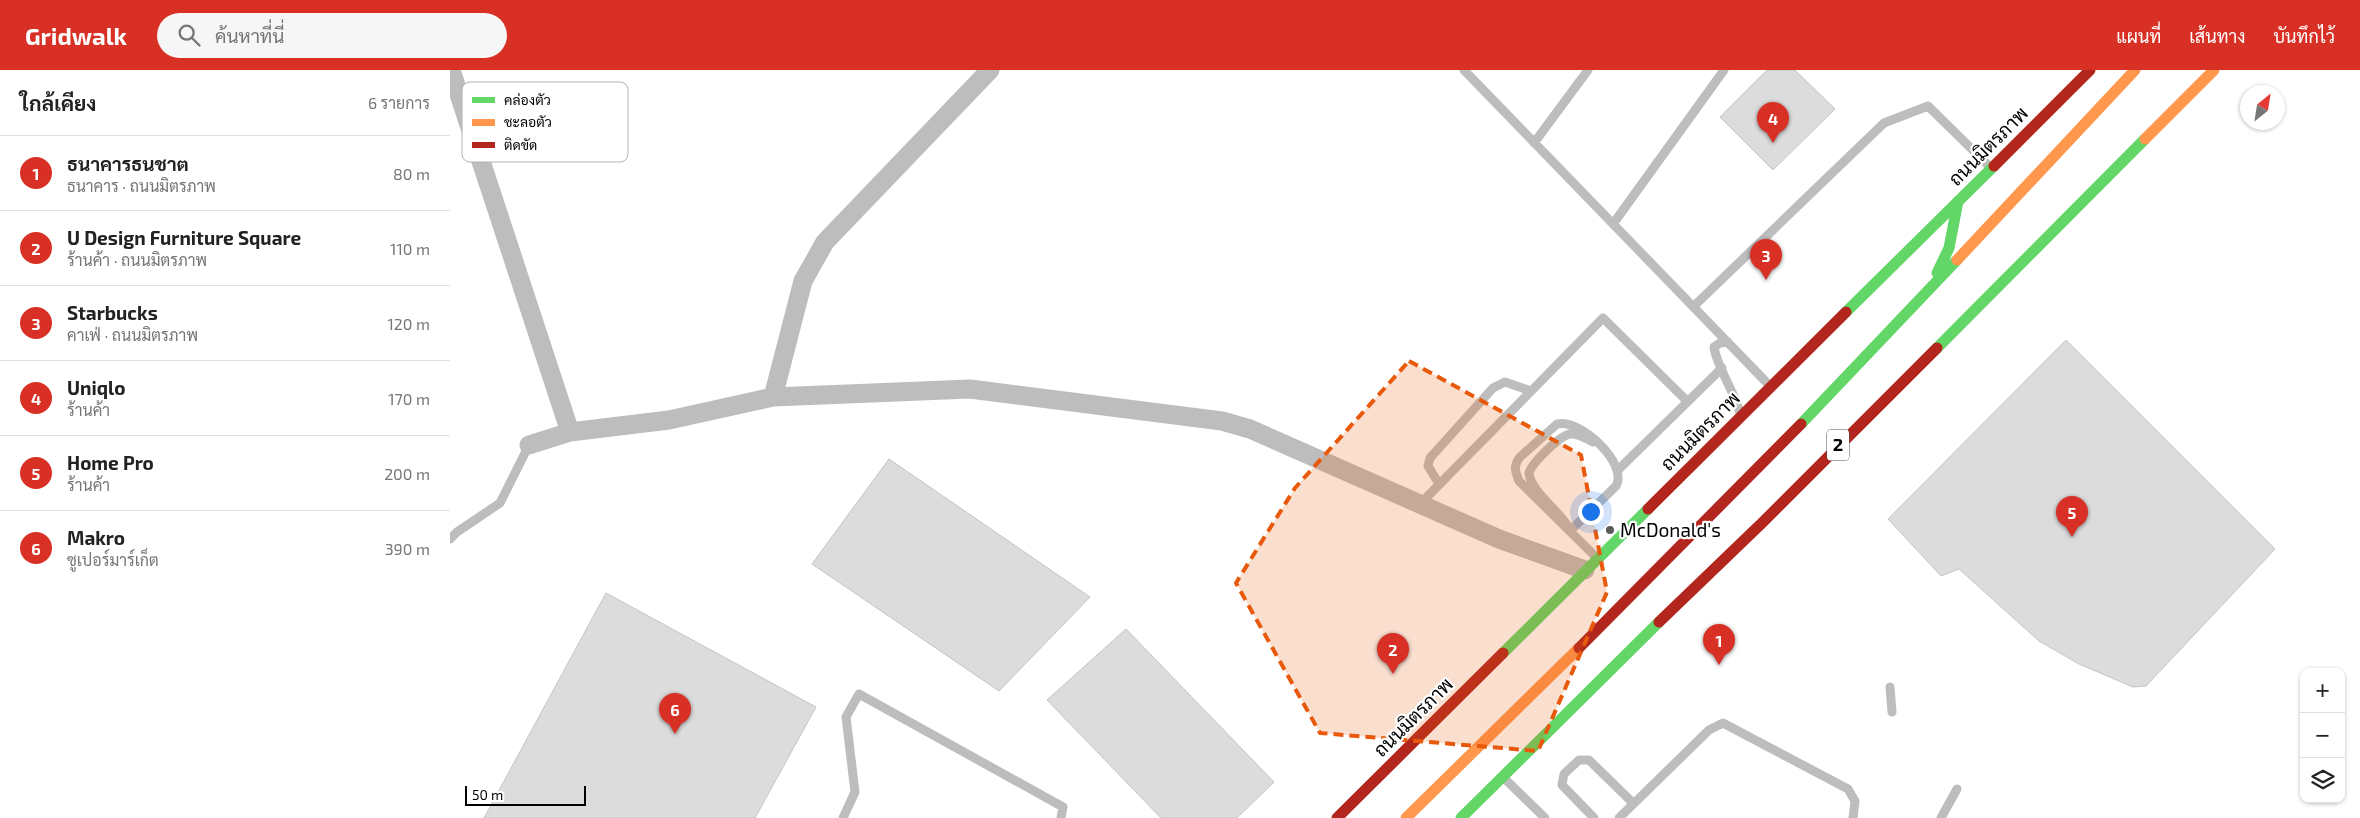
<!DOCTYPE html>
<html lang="th">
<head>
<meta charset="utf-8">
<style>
  :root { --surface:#fff; --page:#f6f6f6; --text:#222; --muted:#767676; --line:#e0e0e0; --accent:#d93025 }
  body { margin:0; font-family:"Exo 2",Sarabun,sans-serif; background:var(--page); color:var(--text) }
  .controls { position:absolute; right:15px; bottom:15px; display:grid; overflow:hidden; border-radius:10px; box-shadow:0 1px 4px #0004 }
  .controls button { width:45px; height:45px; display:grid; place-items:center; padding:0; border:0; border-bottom:1px solid var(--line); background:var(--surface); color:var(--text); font:25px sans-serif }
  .compass { position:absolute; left:1790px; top:15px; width:45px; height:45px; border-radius:50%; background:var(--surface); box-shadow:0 1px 4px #0004; rotate:30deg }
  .scale { position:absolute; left:15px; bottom:12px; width:121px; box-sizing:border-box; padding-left:5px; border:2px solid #000; border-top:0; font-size:14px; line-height:18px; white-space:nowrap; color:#000; -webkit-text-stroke:4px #fff; paint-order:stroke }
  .you { position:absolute; left:1140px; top:441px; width:18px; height:18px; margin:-12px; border:4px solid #fff; border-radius:50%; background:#1a73e8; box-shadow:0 0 0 8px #1a73e833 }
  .badge { display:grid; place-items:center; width:32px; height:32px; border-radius:50%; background:var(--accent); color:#fff; font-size:16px; font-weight:700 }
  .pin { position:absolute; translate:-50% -41px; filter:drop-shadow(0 1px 2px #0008) }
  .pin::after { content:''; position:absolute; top:26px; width:18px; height:15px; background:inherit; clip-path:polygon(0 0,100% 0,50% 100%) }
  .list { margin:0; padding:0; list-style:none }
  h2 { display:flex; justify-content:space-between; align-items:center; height:65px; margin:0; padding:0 20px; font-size:21px }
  h2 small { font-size:16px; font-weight:400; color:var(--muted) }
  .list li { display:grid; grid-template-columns:32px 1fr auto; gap:15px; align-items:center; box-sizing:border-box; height:75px; padding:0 20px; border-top:1px solid var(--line) }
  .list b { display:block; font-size:19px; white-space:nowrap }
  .list p { margin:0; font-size:16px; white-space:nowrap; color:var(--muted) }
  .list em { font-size:16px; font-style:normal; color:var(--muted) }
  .icon { flex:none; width:28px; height:28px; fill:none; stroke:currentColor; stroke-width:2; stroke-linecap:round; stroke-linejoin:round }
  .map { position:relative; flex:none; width:1910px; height:748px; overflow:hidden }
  header { display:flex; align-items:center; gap:30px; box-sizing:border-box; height:70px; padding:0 25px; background:var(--accent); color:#fff }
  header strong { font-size:24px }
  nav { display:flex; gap:28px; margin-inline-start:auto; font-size:18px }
  .search { width:350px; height:45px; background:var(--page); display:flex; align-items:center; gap:12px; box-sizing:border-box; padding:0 18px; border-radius:28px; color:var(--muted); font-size:19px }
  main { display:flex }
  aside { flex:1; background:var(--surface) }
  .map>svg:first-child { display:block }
</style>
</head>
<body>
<header>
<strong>Gridwalk</strong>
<div class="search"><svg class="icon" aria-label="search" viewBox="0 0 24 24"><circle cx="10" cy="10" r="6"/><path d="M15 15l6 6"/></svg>ค้นหาที่นี่</div>
<nav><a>แผนที่</a><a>เส้นทาง</a><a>บันทึกไว้</a></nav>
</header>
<main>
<aside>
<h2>ใกล้เคียง<small>6 รายการ</small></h2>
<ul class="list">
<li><span class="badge">1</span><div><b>ธนาคารธนชาต</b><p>ธนาคาร · ถนนมิตรภาพ</p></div><em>80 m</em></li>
<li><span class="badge">2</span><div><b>U Design Furniture Square</b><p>ร้านค้า · ถนนมิตรภาพ</p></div><em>110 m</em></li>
<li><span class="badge">3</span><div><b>Starbucks</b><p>คาเฟ่ · ถนนมิตรภาพ</p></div><em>120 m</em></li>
<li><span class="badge">4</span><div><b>Uniqlo</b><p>ร้านค้า</p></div><em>170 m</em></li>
<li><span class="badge">5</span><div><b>Home Pro</b><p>ร้านค้า</p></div><em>200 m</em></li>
<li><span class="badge">6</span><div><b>Makro</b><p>ซูเปอร์มาร์เก็ต</p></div><em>390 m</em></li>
</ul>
</aside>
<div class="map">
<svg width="1910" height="748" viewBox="0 0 1910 748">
  <rect width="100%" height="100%" fill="#fff"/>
  <path fill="#dcdcdc" stroke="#c4c4c4" d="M1317,0h28l40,39 -62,61 -53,-53z
    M1616,270l209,209 -129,137 -13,1 -54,-23 -40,-23 -80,-72 -18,7 -53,-57z
    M439,389l201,138 -91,94 -187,-127z
    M156,523l210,114 -61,111h-271z
    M676,559l148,153 -37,36h-76l-114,-118z"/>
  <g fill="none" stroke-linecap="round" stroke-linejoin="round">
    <path stroke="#bdbdbd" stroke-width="9" d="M1014,0l306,316
      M1084,73l54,-73
      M1163,154l111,-154
      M1244,236l190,-183 44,-17 61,60
      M1278,272l-8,1 -6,4c3,21 20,43 26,66
      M1169,399l103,-101
      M989,414l-11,-18 2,-8 63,-70 12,-6 26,9
      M970,434l183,-186 84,83
      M1119,458c-10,-18 -38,-36 -40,-55 3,-10 30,-37 41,-39 8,-1 15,4 23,8
      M1120,461l46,-45c13,-22 -36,-68 -59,-62l-37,33c-7,9 -5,14 -1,24l78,77
      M0,469l7,-7 43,-29 29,-58
      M1440,617l2,25
      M1054,708l41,40
      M393,748l12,-26 -9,-75 13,-23 204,113 -2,11
      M1144,748l-32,-33 2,-11 15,-14h10l44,43
      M1169,748l90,-88 14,-7 125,66 7,12 -2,17
      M1491,748l16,-29"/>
    <path stroke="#bdbdbd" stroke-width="19" d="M1,0l119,362
      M323,327l30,-116 22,-39 165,-172
      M79,375l41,-13 99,-12 104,-23 197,-8 252,32 28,8 249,110 86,31"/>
    <path stroke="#63d668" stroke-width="11" d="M1487,203l12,-25 9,-47
      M1396,242l148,-146
      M1487,278l208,-209
      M1351,354l156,-164
      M1053,583l145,-144
      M1011,748l198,-196"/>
    <path stroke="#ff974d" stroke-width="11" d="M1695,69l69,-69
      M1507,190l178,-190
      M956,748l173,-170"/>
    <path stroke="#b3261e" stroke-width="11" d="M1544,96l96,-96
      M1198,439l198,-197
      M1209,552l104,-100 174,-174
      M1129,578l222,-224
      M887,748l166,-165"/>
  </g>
  <path fill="#e8590c" fill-opacity="0.2" stroke="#e8590c" stroke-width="4" stroke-dasharray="10 6" stroke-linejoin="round" d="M959,291l172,94 26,137 -69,159 -218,-18 -84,-150 59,-95z"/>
  <circle fill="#595959" stroke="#fff" stroke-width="2" cx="1160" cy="460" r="5"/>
  <g text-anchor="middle" stroke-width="4.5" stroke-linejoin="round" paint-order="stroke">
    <rect fill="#fff" stroke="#4c4c4c" stroke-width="1" x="1377" y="359.5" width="22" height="31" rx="4"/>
    <g font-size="18" font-weight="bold" fill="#000">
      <text x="1388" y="381">2</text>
    </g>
    <g font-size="19" fill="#000" stroke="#fff">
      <text transform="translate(1538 76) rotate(-45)" y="7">ถนนมิตรภาพ</text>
      <text transform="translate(1250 361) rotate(-45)" y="7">ถนนมิตรภาพ</text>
      <text transform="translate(963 647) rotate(-45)" y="7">ถนนมิตรภาพ</text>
    </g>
    <g font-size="19" fill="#000" stroke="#fff" text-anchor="start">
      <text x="1170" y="467">McDonald's</text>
    </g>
  </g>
  <rect x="12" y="12" width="166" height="80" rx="8" fill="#fff" stroke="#b2b2b2" stroke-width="1"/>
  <rect x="22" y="27" width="23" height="6" fill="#63d668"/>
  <rect x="22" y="49" width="23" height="7" fill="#ff974d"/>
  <rect x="22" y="72" width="23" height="6" fill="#b3261e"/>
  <g font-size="14" fill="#000">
    <text x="54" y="35">คล่องตัว</text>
    <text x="54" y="57">ชะลอตัว</text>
    <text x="54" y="80">ติดขัด</text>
  </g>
</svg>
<div class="controls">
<button>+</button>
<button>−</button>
<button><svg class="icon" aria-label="layers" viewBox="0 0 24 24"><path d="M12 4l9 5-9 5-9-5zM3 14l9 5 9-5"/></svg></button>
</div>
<svg class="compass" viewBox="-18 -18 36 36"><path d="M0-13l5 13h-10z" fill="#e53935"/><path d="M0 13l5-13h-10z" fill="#767676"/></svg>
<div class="scale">50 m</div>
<div class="you"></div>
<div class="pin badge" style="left:1269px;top:595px">1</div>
<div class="pin badge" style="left:943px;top:604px">2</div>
<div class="pin badge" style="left:1316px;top:210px">3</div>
<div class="pin badge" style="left:1323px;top:73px">4</div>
<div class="pin badge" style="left:1622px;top:467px">5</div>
<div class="pin badge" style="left:225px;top:664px">6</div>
</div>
</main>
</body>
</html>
